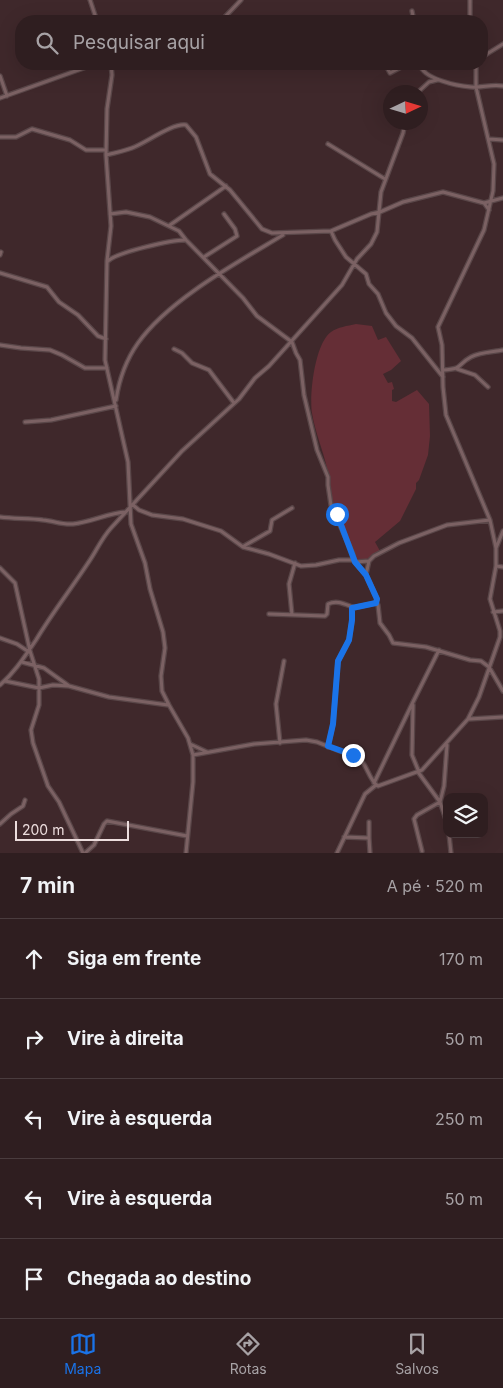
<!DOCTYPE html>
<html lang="pt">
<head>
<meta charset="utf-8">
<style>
  :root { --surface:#2f1e20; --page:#372729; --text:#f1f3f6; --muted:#a7a2a5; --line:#4a3c3e; --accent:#1a73e8 }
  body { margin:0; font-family:Inter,sans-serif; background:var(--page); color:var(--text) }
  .controls { position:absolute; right:15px; bottom:15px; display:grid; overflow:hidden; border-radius:10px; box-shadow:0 5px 20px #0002 }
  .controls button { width:45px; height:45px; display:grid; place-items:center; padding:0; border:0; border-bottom:1px solid var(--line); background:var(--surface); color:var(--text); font:25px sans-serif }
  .compass { position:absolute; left:383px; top:85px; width:45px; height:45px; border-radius:50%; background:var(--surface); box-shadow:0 5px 20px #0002; rotate:86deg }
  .scale { position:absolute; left:15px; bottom:12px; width:114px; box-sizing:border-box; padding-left:5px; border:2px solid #ecdddd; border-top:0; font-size:14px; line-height:18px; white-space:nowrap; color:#ecdddd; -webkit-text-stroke:4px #3f282b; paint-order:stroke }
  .stop { position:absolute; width:15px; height:15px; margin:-11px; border:4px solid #1a73e8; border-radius:50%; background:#fff }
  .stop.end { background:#1a73e8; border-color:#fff; box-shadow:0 1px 5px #0008 }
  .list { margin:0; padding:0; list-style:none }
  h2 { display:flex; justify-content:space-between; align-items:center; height:65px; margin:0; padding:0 20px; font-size:21px }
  h2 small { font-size:16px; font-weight:400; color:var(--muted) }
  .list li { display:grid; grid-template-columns:32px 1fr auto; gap:15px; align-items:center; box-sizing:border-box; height:80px; padding:0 20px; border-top:1px solid var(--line) }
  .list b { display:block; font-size:19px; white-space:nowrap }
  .list em { font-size:16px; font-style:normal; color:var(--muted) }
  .icon { flex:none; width:28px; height:28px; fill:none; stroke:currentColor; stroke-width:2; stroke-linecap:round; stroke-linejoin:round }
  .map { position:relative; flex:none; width:503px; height:853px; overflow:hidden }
  .search { position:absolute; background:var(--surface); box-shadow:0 5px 20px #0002; left:15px; right:15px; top:15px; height:55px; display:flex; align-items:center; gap:12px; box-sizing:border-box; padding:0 18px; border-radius:20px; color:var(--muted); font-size:19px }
  .sheet { height:465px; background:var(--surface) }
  nav { display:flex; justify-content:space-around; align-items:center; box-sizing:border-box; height:70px; border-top:1px solid var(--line); background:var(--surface); font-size:14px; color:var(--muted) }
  nav a { display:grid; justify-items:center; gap:2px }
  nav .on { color:var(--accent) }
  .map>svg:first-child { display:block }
</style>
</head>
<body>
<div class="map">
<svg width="503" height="853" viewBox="0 0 503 853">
  <rect width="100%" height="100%" fill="#3f282b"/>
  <path fill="#652e36" d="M356,324l16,2 6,14 8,-3 15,24 -10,9 -8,4 5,9 4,-1 2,7 -2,1v11l4,1 21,-12 12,14 1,32 -2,19 -9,25 -3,3v6l-16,32 -25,21 5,9c-7,5 -16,12 -25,9 -11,-23 -20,-44 -25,-69 -1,-7 -1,-15 -3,-23 -4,-18 -12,-36 -15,-55 -3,-18 3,-70 19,-81 7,-5 16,-6 25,-8z"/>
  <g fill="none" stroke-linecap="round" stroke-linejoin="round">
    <defs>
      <path id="minor" d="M90,0l7,21
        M470,0v21
        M412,11l2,10
        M221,21l20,-21
        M482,57l21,-13
        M111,64l1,11 -5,34 -1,46 5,71 -4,35 -2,99 23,102 3,62 14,39 5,26 13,43 2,16 -4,28 1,15 7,14 19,33 5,17v27l-7,71
        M385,64l5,9 15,-8 15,2
        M420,64c2,15 38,22 51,23 12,1 19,-3 32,-1
        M476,64v23l18,77 -1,27 -9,39 -46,97 4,18 1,42 3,28 44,105 6,28
        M0,76l7,20
        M418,92l11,-10 8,-2
        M0,98l95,-34
        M0,137h16l16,-8 38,11 16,10h20
        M489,139l14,1
        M328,144l57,35
        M106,155c9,-2 18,-4 26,-7 14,-5 40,-25 54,-23l10,12 14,37 20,16 32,39 10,4 59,-2 40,-17 9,-2 23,-10 40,-10 41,11 5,7
        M484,203l19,-5
        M110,214l16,-2 24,5 29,14 7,9 57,58 14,18 35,26 4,11 4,7 4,35 13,55 11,27v8l3,20 22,49 2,8 14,-1
        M170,225l56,-39
        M331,231l4,9 11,17 20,17 3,10 9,10 8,19 10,13 16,12 31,39
        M0,255l1,-3
        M204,257l33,-21 -2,-7 -11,-15
        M108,261c9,-9 64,-21 77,-21
        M0,273l47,14 12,15 19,13 20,21 8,3
        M0,345l21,3 29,2 12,5 23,13h22
        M174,349l8,4 10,10 17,7 25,33
        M457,369l18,6 13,12
        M443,370c21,-1 13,-5 28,-13 9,-5 22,-5 32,-7
        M116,400c3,-20 10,-40 22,-57 30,-43 100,-81 145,-108
        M25,422l26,-2 65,-14
        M133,505l6,5 13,5 31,4 38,12 22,16 26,7 32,12 15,-1 23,-5h13l3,2 11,13 11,24 -1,4 2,2 2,18 9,12 4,8 33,4 44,13 11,1 8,6 14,24
        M0,517c14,2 29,1 43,3 11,1 19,5 30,4 19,-2 35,-11 53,-12
        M244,546l26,-15 2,-11 20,-12
        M496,566l7,1
        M0,568l15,15 15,68 9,28v26l-8,25 2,13 15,43 11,16 24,51
        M366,575l3,-14 5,-5 25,-13 48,-18 43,-5
        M493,612l10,-1
        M269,614l56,2 2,-2 1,-10c9,-4 16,0 25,3
        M292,615l-3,-31 6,-21
        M0,638l17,6 12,8
        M22,662l22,6 25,18
        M5,681l34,7 14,-3 16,1 40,11 59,8
        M0,685c15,-13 25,-29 36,-45 16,-27 35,-51 52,-77 8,-11 13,-24 23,-35l71,-77 57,-52 16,-21 14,-12 73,-81 15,-26 14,-15 6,-12 4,-40 22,-59 2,-11
        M413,705l-1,50 7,17
        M469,719l34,-2
        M280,743l-4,-39 8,-43
        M190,744l17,8
        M328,747l5,-23 5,-63 11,-21 3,-19v-13l24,-5
        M193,755l61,-11 52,-4 11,2 43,17c8,8 9,21 18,27l44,-16 46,-51 11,-22 21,-60v-6l-10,-32 6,-33v-18l7,-17
        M418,772l22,30 -23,13 -3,4 8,32
        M374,783l39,-81 26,-52
        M369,822v16
        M447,823l-7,-21 4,-16 3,-41
        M0,824l11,-10 12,-8 2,-6
        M449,834l2,19
        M344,837l25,1 1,15
        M85,853l9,-8 10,-21 3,-3 80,15
        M337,853l28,-59 11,-9"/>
    </defs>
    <use href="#minor" stroke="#594648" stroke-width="5.5"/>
    <use href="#minor" stroke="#7b6163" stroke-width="3"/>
  </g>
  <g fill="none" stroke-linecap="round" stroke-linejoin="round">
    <path stroke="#1a73e8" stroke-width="6" d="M337,514l18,48 11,13 11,24 -1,4 -24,5v12l-3,20 -11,21 -5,63 -5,22 25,9"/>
  </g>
</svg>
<div class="controls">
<button><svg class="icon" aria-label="layers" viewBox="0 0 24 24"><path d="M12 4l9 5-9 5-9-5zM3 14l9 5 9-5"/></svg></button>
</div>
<svg class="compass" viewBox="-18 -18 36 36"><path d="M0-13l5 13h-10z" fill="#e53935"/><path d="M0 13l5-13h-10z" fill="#a7a2a5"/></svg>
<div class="scale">200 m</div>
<div class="stop" style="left:337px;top:514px"></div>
<div class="stop end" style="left:353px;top:755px"></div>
<div class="search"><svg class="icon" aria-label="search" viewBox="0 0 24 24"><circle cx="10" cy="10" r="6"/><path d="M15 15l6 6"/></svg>Pesquisar aqui</div>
</div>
<section class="sheet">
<h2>7 min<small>A pé · 520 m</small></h2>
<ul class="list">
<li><svg class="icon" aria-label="ahead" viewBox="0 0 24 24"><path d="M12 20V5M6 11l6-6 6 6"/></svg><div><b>Siga em frente</b></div><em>170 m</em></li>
<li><svg class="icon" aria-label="right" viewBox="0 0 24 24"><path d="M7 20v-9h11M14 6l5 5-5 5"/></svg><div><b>Vire à direita</b></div><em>50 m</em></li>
<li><svg class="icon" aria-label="left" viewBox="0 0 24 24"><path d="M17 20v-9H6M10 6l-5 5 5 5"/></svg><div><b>Vire à esquerda</b></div><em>250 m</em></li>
<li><svg class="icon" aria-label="left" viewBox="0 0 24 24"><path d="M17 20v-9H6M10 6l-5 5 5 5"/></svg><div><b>Vire à esquerda</b></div><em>50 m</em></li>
<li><svg class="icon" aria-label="arrive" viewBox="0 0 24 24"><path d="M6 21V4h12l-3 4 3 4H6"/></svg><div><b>Chegada ao destino</b></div></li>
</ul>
</section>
<nav>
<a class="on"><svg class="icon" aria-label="map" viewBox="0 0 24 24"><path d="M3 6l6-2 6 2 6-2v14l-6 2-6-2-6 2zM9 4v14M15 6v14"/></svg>Mapa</a>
<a><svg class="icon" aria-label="directions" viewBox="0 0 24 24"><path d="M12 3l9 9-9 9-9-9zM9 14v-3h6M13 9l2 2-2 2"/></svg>Rotas</a>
<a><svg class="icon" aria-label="saved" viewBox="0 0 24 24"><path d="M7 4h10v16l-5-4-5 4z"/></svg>Salvos</a>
</nav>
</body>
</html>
